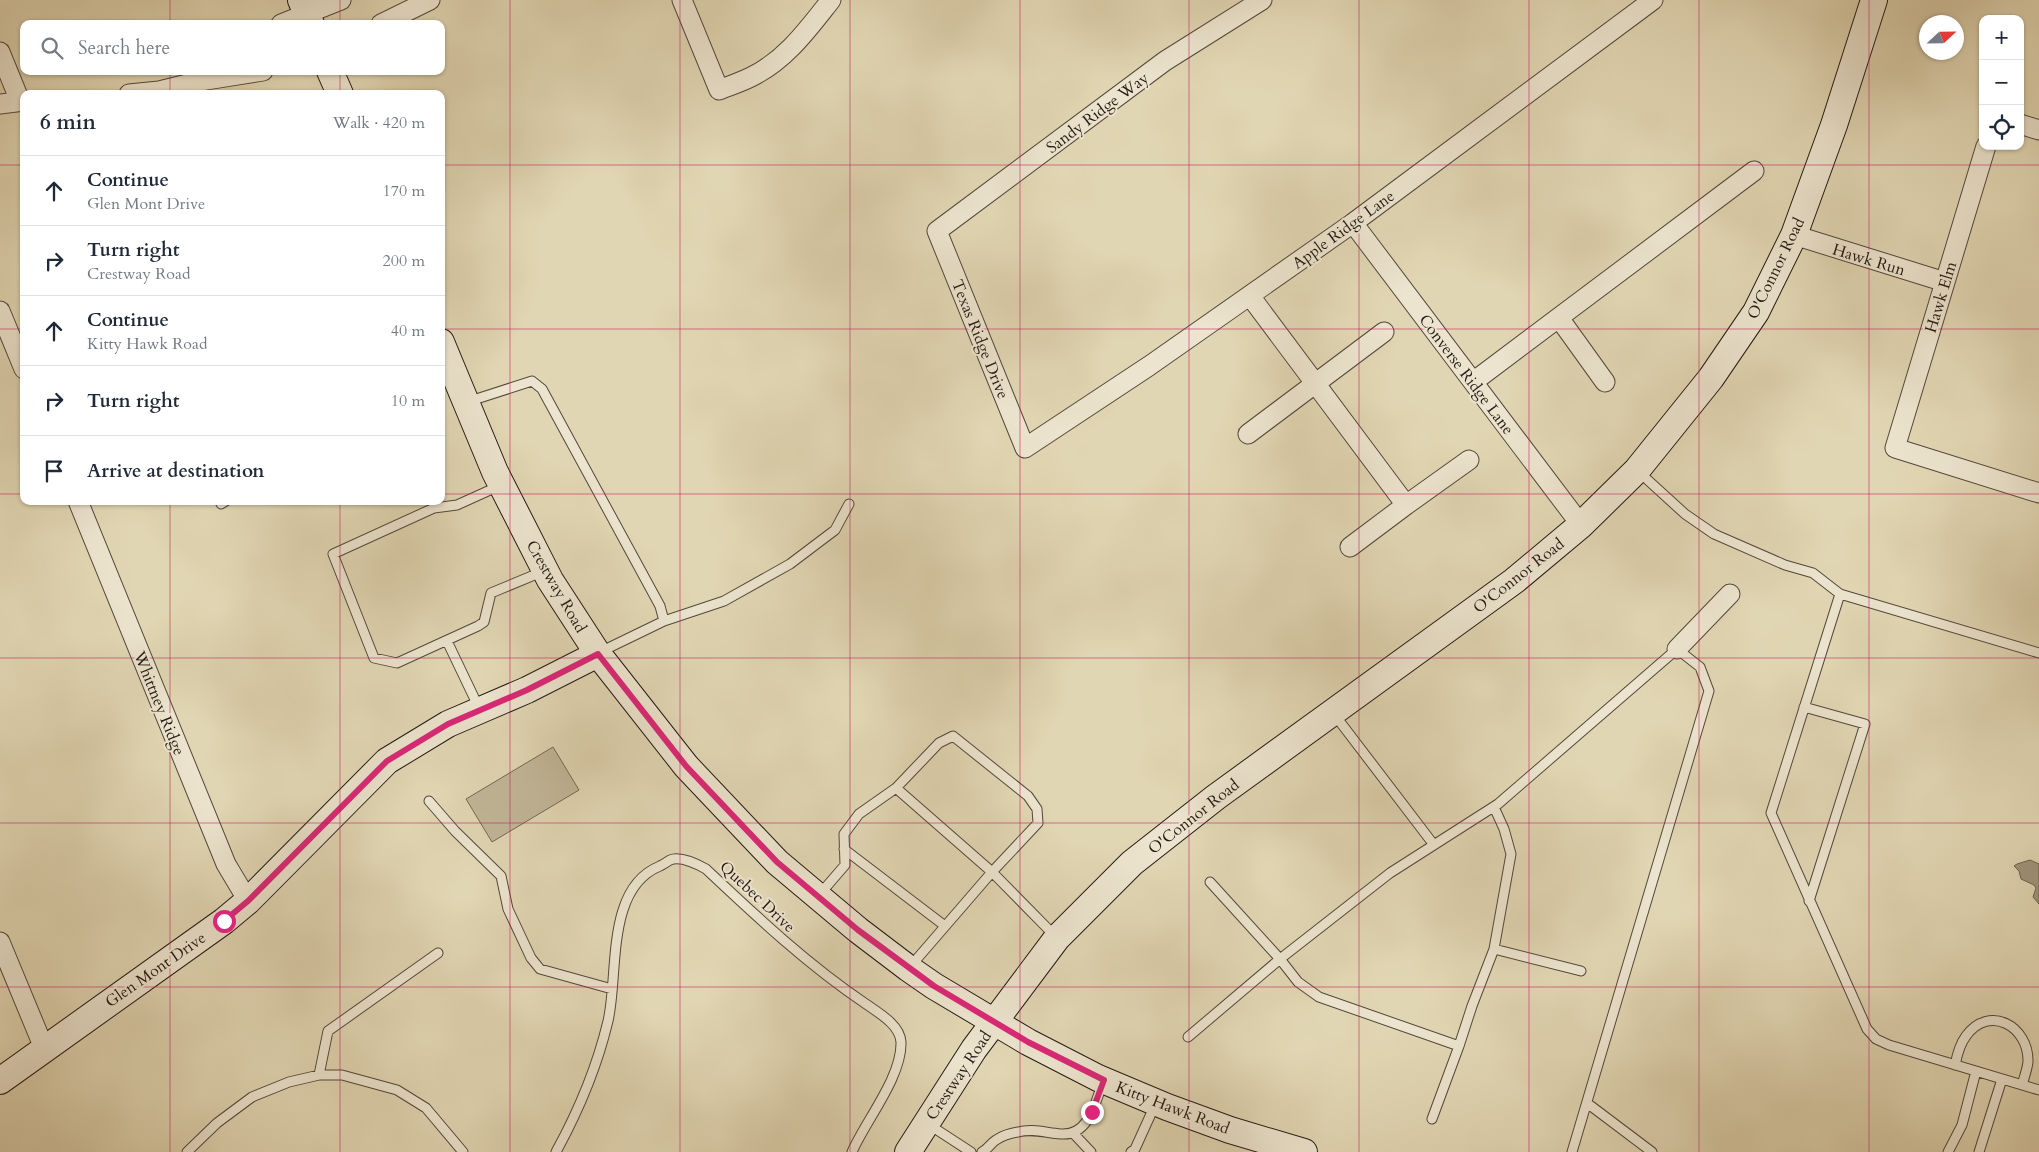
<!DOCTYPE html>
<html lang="en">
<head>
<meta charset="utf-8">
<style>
  :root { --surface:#fff; --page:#f2f2f3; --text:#1f2937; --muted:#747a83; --line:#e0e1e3 }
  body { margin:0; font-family:Cardo,serif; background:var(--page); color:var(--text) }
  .controls { position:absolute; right:15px; top:15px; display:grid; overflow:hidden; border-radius:10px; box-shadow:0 1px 4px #0004 }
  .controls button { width:45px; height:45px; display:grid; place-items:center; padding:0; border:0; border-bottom:1px solid var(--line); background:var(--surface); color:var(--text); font:25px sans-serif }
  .compass { position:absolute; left:1919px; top:15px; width:45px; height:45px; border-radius:50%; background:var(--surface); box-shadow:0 1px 4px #0004; rotate:68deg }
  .stop { position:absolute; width:15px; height:15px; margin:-11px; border:4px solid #db2777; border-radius:50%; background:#fff }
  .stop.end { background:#db2777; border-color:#fff; box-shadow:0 1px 5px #0008 }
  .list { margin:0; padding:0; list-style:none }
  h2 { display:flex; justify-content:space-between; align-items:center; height:65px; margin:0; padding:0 20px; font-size:21px }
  h2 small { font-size:16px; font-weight:400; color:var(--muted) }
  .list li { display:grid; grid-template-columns:32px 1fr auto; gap:15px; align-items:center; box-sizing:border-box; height:70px; padding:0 20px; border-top:1px solid var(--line) }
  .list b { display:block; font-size:19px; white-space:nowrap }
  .list p { margin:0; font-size:16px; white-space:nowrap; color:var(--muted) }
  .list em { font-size:16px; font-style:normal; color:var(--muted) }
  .icon { flex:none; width:28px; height:28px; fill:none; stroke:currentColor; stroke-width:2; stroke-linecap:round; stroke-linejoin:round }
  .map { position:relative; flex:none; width:2039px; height:1152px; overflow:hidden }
  .search { position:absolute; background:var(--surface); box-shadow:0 1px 4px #0004; left:20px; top:20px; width:425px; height:55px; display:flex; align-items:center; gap:12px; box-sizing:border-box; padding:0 18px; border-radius:10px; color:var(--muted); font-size:19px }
  .panel { position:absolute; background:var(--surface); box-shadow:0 1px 4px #0004; left:20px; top:90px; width:425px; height:415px; border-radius:10px }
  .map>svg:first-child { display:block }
</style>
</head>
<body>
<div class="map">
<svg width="2039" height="1152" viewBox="0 0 2039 1152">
  <rect width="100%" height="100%" fill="#e1d6b3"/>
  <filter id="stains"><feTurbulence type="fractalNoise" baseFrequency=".004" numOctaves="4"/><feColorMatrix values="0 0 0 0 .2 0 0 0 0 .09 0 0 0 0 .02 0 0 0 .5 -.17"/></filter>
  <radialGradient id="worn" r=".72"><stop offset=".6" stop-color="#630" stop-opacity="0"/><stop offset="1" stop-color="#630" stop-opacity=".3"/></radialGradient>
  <path fill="#c1b698" stroke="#726856" d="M553,747l26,43 -87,52 -26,-43z"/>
  <path fill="#a1967d" stroke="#6f6453" d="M2030,860l9,4v40l-6,-7 3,-9 -2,-3 -13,-6 -2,-8 -5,-5 3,-2z"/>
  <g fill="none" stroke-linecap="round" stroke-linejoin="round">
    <defs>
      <path id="lane" d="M467,402l65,-21 10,8 118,217 4,15 -64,31
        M1639,472l46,42 29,20 71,31 28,8 27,21 199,59
        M499,486l-42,19 -23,3 -101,46 41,104 23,5 81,-37 6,-4 7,-29 53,-22
        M221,504l5,-3
        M1840,594l-69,219 96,216 9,10 13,6 150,45
        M664,621l60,-20 66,-37 45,-34 14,-26
        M447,641l32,67
        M1804,707l61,17 -56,177
        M1334,714l100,131
        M896,788l43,-45 14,-7 75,60 9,13 1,14 -46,49 -83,96
        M429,801l26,30 46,45 7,33 23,49 9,11 72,20
        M844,849l101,77
        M820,894l25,-29 -1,-31 15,-20 37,-26 96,84 63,64
        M1494,949l17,-95 -7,-25 -10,-22
        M1188,1037l92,-78 -70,-77
        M1955,1065c2,-10 5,-21 11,-29 23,-32 63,-10 62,26 -1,8 -4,16 -6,23
        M319,1075l9,-44 110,-78
        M1587,1103l65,49
        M1432,1119l27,-73
        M928,1124l43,28
        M1073,1133l18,19
        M187,1152l30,-29 35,-26 37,-15 30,-7h23l55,15 29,18 37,44
        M556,1152c23,-42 41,-85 52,-131 11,-47 -3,-133 52,-155 4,-2 7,-4 10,-6 10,-4 27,4 36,9 51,48 102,96 160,135 13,9 34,21 35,38 1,35 -35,78 -49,110
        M982,1152c6,-3 9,-9 14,-12 6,-4 16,-7 22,-8 15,-4 28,1 43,2 28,2 34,-31 42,-52
        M1131,1152l4,-3 20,-44
        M1572,1152l137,-461 -9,-24 -23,-18 -179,155 -108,69 -110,86 18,23 21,15 140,49 13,-40 22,-57 87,22
        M1948,1152l14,-27 14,-54
        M1979,1152l23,-73"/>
      <path id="street" d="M682,0l37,90c10,-4 22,-8 32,-13 35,-17 57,-48 80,-77
        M1262,0l-97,61 -228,170 88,217 124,-82 204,-143 300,-223
        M281,24l60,-24
        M381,24l49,-24
        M0,52l20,49
        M129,94l30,-3 41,-10 63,-10
        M0,104l24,-3
        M2020,124l19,6
        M1986,146l-91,302 144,45
        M1353,223l228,302
        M1794,235l151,47
        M1250,296l156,209 63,-45
        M0,311l24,58
        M1559,318l46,64
        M1473,382l281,-211
        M1248,434l136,-102
        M78,501l148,363 22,37
        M1350,547l56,-42
        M1677,649l53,-55
        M0,942l44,106"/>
      <path id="secondary" d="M301,0l10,24
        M330,71l10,23
        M441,342l54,130 55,108 48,74 88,112 91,96 81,68 50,38 26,18 94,56 70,36 69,29 63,23 74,22
        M0,1081l224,-160 24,-20 139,-140 61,-37 79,-34 71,-36
        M908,1152l66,-103 83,-111 75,-75 84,-66 298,-216 67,-56 56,-55 74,-92 45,-66 38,-77 40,-110 40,-125"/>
    </defs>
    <use href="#lane" stroke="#53483b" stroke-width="11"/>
    <use href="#street" stroke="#53483b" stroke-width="21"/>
    <use href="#secondary" stroke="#241913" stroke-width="28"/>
    <use href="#lane" stroke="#ece4ce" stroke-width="9"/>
    <use href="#street" stroke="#ece4ce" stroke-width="19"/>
    <use href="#secondary" stroke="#ece4ce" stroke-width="26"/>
  </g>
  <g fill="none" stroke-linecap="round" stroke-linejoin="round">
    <path stroke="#db2777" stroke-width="6" d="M224,921l24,-20 139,-140 61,-37 79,-34 71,-36 88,112 91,96 81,68 76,56 94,56 76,38 -12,32"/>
  </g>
  <path fill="none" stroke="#c2185b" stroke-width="1" stroke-opacity="0.55" d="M170,0v24M340,0v24M510,0v1152M680,0v1152M850,0v1152M1020,0v1152M1189,0v1152M1359,0v1152M1529,0v1152M1699,0v1152M1869,0v1152M170,71v23M340,71v23M0,165h24M441,165h1598M0,329h24M441,329h1598M0,494h24M441,494h1598M170,501v651M340,501v651M0,658h2039M0,823h2039M0,987h2039"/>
  <g text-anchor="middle" stroke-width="4" stroke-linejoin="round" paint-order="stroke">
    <g font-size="16" fill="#241913" stroke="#ece4ce">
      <text transform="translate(1097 112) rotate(-37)" y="6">Sandy Ridge Way</text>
      <text transform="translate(1343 229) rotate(-36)" y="6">Apple Ridge Lane</text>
      <text transform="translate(1869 259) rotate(17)" y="6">Hawk Run</text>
      <text transform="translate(1775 268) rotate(-64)" y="6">O'Connor Road</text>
      <text transform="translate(1940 297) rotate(-73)" y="6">Hawk Elm</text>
      <text transform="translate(981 339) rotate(68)" y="6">Texas Ridge Drive</text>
      <text transform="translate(1467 374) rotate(53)" y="6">Converse Ridge Lane</text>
      <text transform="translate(1518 575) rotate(-38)" y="6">O'Connor Road</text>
      <text transform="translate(557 586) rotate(60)" y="6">Crestway Road</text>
      <text transform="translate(160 703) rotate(68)" y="6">Whittney Ridge</text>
      <text transform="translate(1193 816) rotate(-38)" y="6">O'Connor Road</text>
      <text transform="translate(758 896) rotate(43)" y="6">Quebec Drive</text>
      <text transform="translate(155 969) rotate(-35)" y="6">Glen Mont Drive</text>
      <text transform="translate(958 1075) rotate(-56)" y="6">Crestway Road</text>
      <text transform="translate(1173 1107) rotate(21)" y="6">Kitty Hawk Road</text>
    </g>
  </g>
  <rect width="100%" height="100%" filter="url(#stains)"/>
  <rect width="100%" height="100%" fill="url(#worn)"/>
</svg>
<div class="controls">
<button>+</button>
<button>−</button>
<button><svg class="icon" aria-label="locate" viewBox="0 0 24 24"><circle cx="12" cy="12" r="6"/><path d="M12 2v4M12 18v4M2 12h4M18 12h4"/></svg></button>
</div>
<svg class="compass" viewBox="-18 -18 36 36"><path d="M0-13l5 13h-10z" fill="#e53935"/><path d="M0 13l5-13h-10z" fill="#747a83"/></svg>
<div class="stop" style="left:224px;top:921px"></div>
<div class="stop end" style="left:1092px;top:1112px"></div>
<div class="search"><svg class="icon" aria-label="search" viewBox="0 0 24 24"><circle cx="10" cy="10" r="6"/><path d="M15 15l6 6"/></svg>Search here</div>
<section class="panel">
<h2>6 min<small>Walk · 420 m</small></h2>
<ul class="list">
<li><svg class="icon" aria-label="ahead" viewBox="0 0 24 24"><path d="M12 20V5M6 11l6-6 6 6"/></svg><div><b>Continue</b><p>Glen Mont Drive</p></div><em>170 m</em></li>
<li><svg class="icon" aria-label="right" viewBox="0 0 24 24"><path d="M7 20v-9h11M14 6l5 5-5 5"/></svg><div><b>Turn right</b><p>Crestway Road</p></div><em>200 m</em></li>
<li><svg class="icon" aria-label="ahead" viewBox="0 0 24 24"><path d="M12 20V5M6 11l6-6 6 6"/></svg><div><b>Continue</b><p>Kitty Hawk Road</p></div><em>40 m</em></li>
<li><svg class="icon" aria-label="right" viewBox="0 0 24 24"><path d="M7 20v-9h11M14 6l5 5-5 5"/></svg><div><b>Turn right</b></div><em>10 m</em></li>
<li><svg class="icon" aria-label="arrive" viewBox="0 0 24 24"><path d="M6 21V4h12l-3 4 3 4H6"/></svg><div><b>Arrive at destination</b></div></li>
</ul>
</section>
</div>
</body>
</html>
